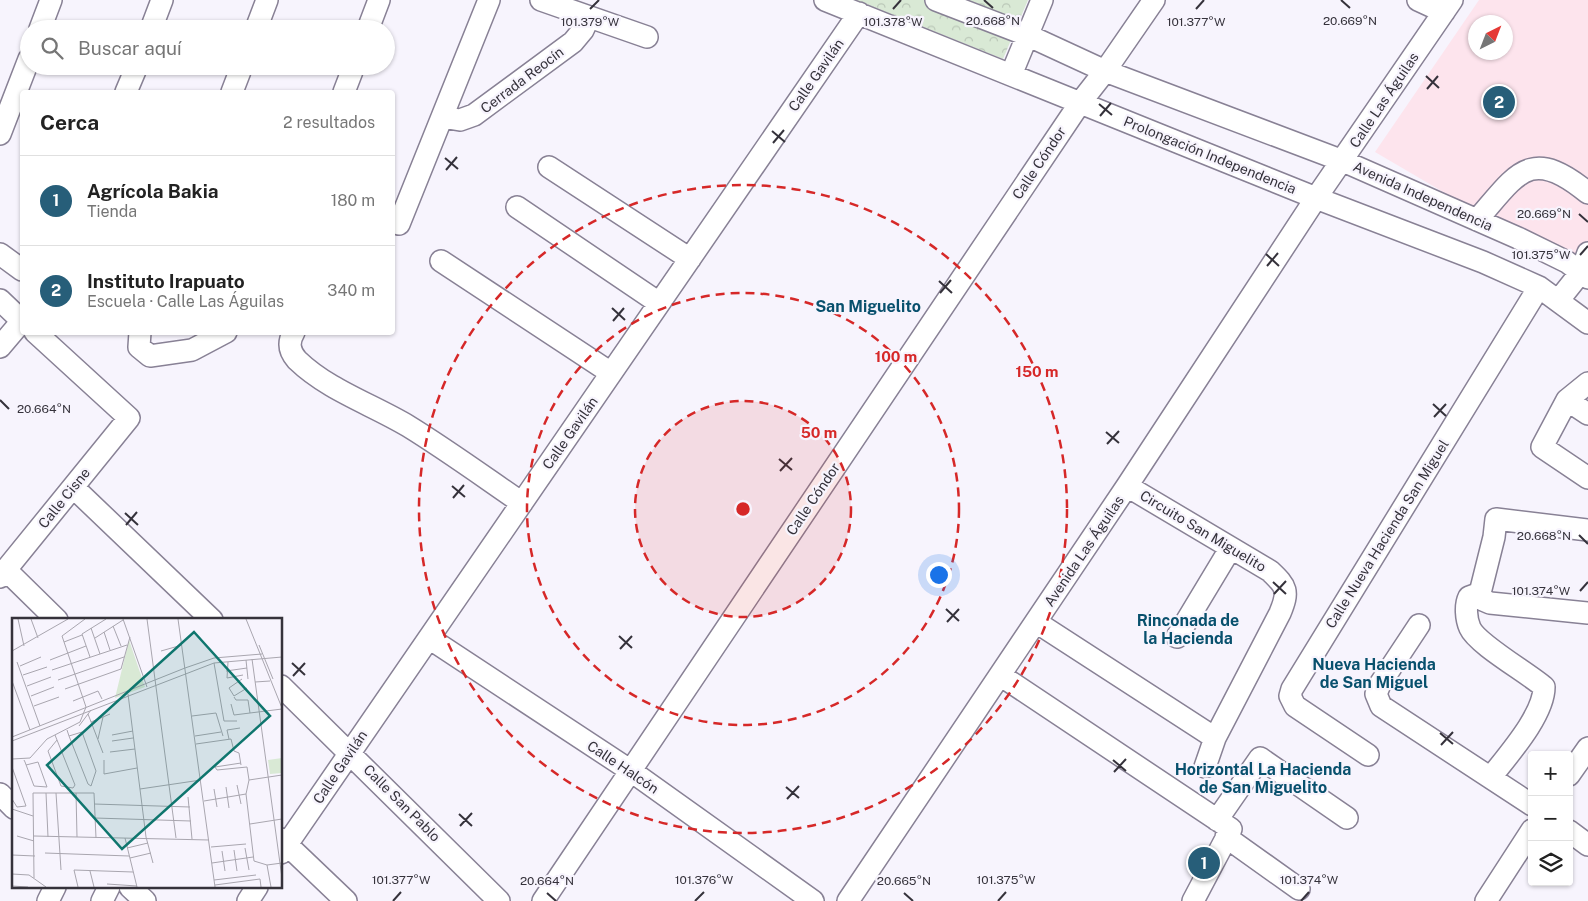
<!DOCTYPE html>
<html lang="es">
<head>
<meta charset="utf-8">
<style>
  :root { --surface:#fff; --page:#f6f6f6; --text:#222; --muted:#767676; --line:#e0e0e0; --accent:#275e79 }
  body { margin:0; font-family:"Public Sans",sans-serif; background:var(--page); color:var(--text) }
  .controls { position:absolute; right:15px; bottom:15px; display:grid; overflow:hidden; border-radius:5px; box-shadow:0 1px 4px #0004 }
  .controls button { width:45px; height:45px; display:grid; place-items:center; padding:0; border:0; border-bottom:1px solid var(--line); background:var(--surface); color:var(--text); font:25px sans-serif }
  .compass { position:absolute; left:1468px; top:15px; width:45px; height:45px; border-radius:50%; background:var(--surface); box-shadow:0 1px 4px #0004; rotate:42deg }
  .you { position:absolute; left:938px; top:574px; width:18px; height:18px; margin:-12px; border:4px solid #fff; border-radius:50%; background:#1a73e8; box-shadow:0 0 0 8px #1a73e833 }
  .badge { display:grid; place-items:center; width:32px; height:32px; border-radius:50%; background:var(--accent); color:#fff; font-size:16px; font-weight:700 }
  .pin { position:absolute; translate:-50% -50%; border:2px solid #fff; box-shadow:0 1px 5px #0006 }
  .list { margin:0; padding:0; list-style:none }
  h2 { display:flex; justify-content:space-between; align-items:center; height:65px; margin:0; padding:0 20px; font-size:21px }
  h2 small { font-size:16px; font-weight:400; color:var(--muted) }
  .list li { display:grid; grid-template-columns:32px 1fr auto; gap:15px; align-items:center; box-sizing:border-box; height:90px; padding:0 20px; border-top:1px solid var(--line) }
  .list b { display:block; font-size:19px; white-space:nowrap }
  .list p { margin:0; font-size:16px; white-space:nowrap; color:var(--muted) }
  .list em { font-size:16px; font-style:normal; color:var(--muted) }
  .icon { flex:none; width:28px; height:28px; fill:none; stroke:currentColor; stroke-width:2; stroke-linecap:round; stroke-linejoin:round }
  .map { position:relative; flex:none; width:1588px; height:901px; overflow:hidden }
  .search { position:absolute; background:var(--surface); box-shadow:0 1px 4px #0004; left:20px; top:20px; width:375px; height:55px; display:flex; align-items:center; gap:12px; box-sizing:border-box; padding:0 18px; border-radius:28px; color:var(--muted); font-size:19px }
  .panel { position:absolute; background:var(--surface); box-shadow:0 1px 4px #0004; left:20px; top:90px; width:375px; height:245px; border-radius:5px }
  .map>svg:first-child { display:block }
</style>
</head>
<body>
<div class="map">
<svg width="1588" height="901" viewBox="0 0 1588 901">
  <defs>
    <pattern id="park-crowns" width="20" height="18" patternUnits="userSpaceOnUse" patternTransform="scale(1.25)"><rect width="20" height="18" fill="#d9e9d5"/><path d="M2 6a3 3 0 1 1 6 0M12 15a3 3 0 1 1 6 0" fill="none" stroke="#bbc8b8"/></pattern>
  </defs>
  <rect width="100%" height="100%" fill="#f7f4fd"/>
  <path fill="#fde4ed" fill-rule="evenodd" d="M1479,0h109v277l-213,-125zM1476,22h30v30h-30z"/>
  <path fill="url(#park-crowns)" d="M856,0h172l-25,59z"/>
  <g fill="none" stroke-linecap="round" stroke-linejoin="round">
    <defs>
      <path id="minor" d="M541,0l106,37
        M825,0l491,198 167,64 56,25 49,36
        M936,0l91,35 78,36 238,90 175,77 49,24 21,16
        M1418,0l26,12
        M40,29l11,-29
        M151,29l11,-29
        M256,29l11,-29
        M368,29l11,-29
        M1011,75l31,-75
        M126,92l11,-26
        M232,92l10,-26
        M344,92l10,-26
        M442,117l18,3 14,-5 99,-73 10,-12 6,-13
        M0,134l29,-75
        M549,167l141,92
        M517,207l142,96
        M1477,220c40,-46 53,-75 111,-27
        M399,224l90,-224
        M0,254l22,16
        M441,261l170,112
        M0,300l22,21
        M1558,301l23,-29 7,-19
        M140,332l-1,15 11,9 42,-6 34,-18
        M294,332c-6,10 -5,19 3,28 31,30 74,44 111,66 39,24 76,51 114,77
        M0,347l22,-26
        M1588,383l-21,17 -25,47 46,31
        M1567,400l21,14
        M1127,486l143,85c17,16 19,20 10,42l-65,125 -10,29
        M73,487l139,133
        M1588,530l-92,-11 -2,18 -14,56 3,7 7,3 98,10
        M6,570l51,50
        M0,577l129,-159 -94,-86
        M1480,593l-11,4c-4,8 -3,22 1,31 7,16 58,45 74,59 0,28 -36,68 -53,90
        M1036,622l179,116
        M1419,625l-39,59 -4,10 5,12 151,99
        M1177,637l53,-88
        M429,638l202,133 182,130
        M1000,675l231,154 -38,72
        M281,686l218,215
        M1368,755l-73,-49 -5,-10 2,-7 247,-402
        M1569,775l19,-27
        M0,794l14,14
        M1217,820l43,-62 87,60
        M1569,831l19,14
        M1226,837l73,52
        M281,839l65,62
        M281,853l578,-840
        M130,887l15,14
        M48,901l7,-14
        M102,901l7,-14
        M248,901l9,-14
        M543,901l537,-798 25,-32 49,-71
        M848,901l279,-415 189,-288 136,-198
        M1486,901l46,-71"/>
    </defs>
    <use href="#minor" stroke="#888195" stroke-width="24"/>
    <use href="#minor" stroke="#fff" stroke-width="21"/>
  </g>
  <path fill="none" stroke="#35323b" stroke-width="2" d="M984,0l9,8M1341,0l9,8M590,9l9,-9M893,9l8,-9M1196,9l8,-9M1426,76l13,12M1427,89l11,-13M1099,104l13,11M1100,116l11,-13M772,131l13,11M773,143l11,-13M445,158l13,11M446,170l11,-13M1579,214l9,8M1266,254l13,12M1580,255l8,-9M1267,266l11,-13M939,281l13,12M940,293l11,-13M612,308l13,12M613,321l11,-13M0,400l9,9M1433,404l13,12M1434,417l12,-13M1106,432l13,11M1107,444l12,-13M779,459l13,11M780,471l12,-13M452,486l13,11M453,498l11,-13M125,513l13,12M126,525l11,-13M1579,535l9,9M1273,582l13,12M1580,591l8,-9M1274,594l12,-13M946,609l13,12M947,622l12,-13M619,636l13,12M620,649l12,-13M292,663l13,12M293,676l12,-13M1440,733l13,11M1441,745l12,-13M1113,760l13,11M1114,772l12,-13M786,787l13,11M787,799l12,-13M459,814l13,12M460,826l12,-13M547,893l9,8M904,893l9,8M393,901l8,-9M695,901l9,-9M998,901l8,-9M1301,901l8,-9"/>
  <circle cx="743" cy="509" r="108" fill="#d62828" fill-opacity=".12"/>
  <g fill="none" stroke="#d62828" stroke-width="2.5" stroke-dasharray="9 6">
    <circle cx="743" cy="509" r="108"/>
    <circle cx="743" cy="509" r="216"/>
    <circle cx="743" cy="509" r="324"/>
  </g>
  <g text-anchor="middle" stroke-width="4.5" stroke-linejoin="round" paint-order="stroke">
    <g font-size="14" fill="#35323b" stroke="#f7f4fd">
      <text transform="translate(816 75) rotate(-55)" y="5">Calle Gavilán</text>
      <text transform="translate(522 80) rotate(-37)" y="5">Cerrada Reocín</text>
      <text transform="translate(1384 100) rotate(-56)" y="5">Calle Las Águilas</text>
      <text transform="translate(1210 155) rotate(22)" y="5">Prolongación Independencia</text>
      <text transform="translate(1039 163) rotate(-56)" y="5">Calle Cóndor</text>
      <text transform="translate(1423 196) rotate(24)" y="5">Avenida Independencia</text>
      <text transform="translate(570 433) rotate(-55)" y="5">Calle Gavilán</text>
      <text transform="translate(64 498) rotate(-51)" y="5">Calle Cisne</text>
      <text transform="translate(813 499) rotate(-56)" y="5">Calle Cóndor</text>
      <text transform="translate(1203 531) rotate(31)" y="5">Circuito San Miguelito</text>
      <text transform="translate(1387 534) rotate(-58)" y="5">Calle Nueva Hacienda San Miguel</text>
      <text transform="translate(1084 551) rotate(-56)" y="5">Avenida Las Águilas</text>
      <text transform="translate(340 767) rotate(-56)" y="5">Calle Gavilán</text>
      <text transform="translate(623 767) rotate(34)" y="5">Calle Halcón</text>
      <text transform="translate(402 803) rotate(45)" y="5">Calle San Pablo</text>
    </g>
    <g font-size="16" font-weight="bold" fill="#08506d" stroke="#f7f4fd">
      <text x="868" y="312">San Miguelito</text>
      <text x="1188" y="626">Rinconada de<tspan x="1188" dy="18">la Hacienda</tspan></text>
      <text x="1374" y="670">Nueva Hacienda<tspan x="1374" dy="18">de San Miguel</tspan></text>
      <text x="1263" y="775">Horizontal La Hacienda<tspan x="1263" dy="18">de San Miguelito</tspan></text>
    </g>
  </g>
  <g transform="translate(12 618)">
    <rect width="270" height="270" fill="#f7f4fd"/>
    <path d="M117,22l16,47 -30,11zM270,140v15l-12,1 -2,-14z" fill="#d9e9d5"/>
    <path fill="none" stroke="#a9a6af" stroke-width="1" d="M6,1l6,27M19,1l7,19M111,1l24,68M135,1l29,219M166,1l37,268M234,1l36,89M101,8l8,20M79,10l9,26M92,14l6,18M83,20l28,-18M52,24l18,-7M247,27l14,34M0,33l56,-32M149,33l21,-6M78,39l-8,-23 24,-15M240,41l30,219M38,42l36,-14M234,42l2,19M5,44l23,64M216,44l-1,16 16,-3M202,45l10,58h13M8,48l21,-9M40,52l75,-25M214,53l21,-3M11,57l24,-8M230,61l-13,9 5,8 13,-8M46,62l66,-23M0,63l18,49M243,64l15,-1M15,68l24,-9M53,71l56,-20 9,-32M116,76l18,143 7,26M19,78l23,-9M222,79l2,3h12l2,13M61,83l25,-10 4,8M219,86l3,11 48,-6M22,88l25,-9M76,96l15,39M180,98l24,-3 7,23M79,104l19,-8M67,108l12,-16M55,112l2,6 19,48 3,2 5,-15 -14,-39 -13,4M43,117l20,50 -2,3 -12,-2 -13,-35 9,-11M100,117l21,-4M183,118l26,-4M0,119l173,-69 29,-10 48,-4M86,121l5,-22M217,121l-2,-9 13,-2M0,123l202,-78 68,-6M100,123l21,-3M184,126l35,-5 3,12 5,2 2,12M98,134l25,-3M0,141l18,-1 17,-19 33,-17 6,-15 -24,-71 23,-17M12,142l1,2 9,24 13,1 -9,-25 -12,3M92,142v14l33,-6M229,145l-26,4 2,3 30,-3 2,13 -3,14 8,67 13,4 15,-2M0,149l14,39 -9,1 -5,-8M237,162l33,-5M225,167l4,19M214,169l3,21M128,171l61,-9M202,171l3,18M34,175l2,44M44,175l5,77M64,175l1,44M176,179l4,42M192,183l42,-7M82,186l96,3M0,191l21,7M83,200l96,3M238,206l32,-5M5,218l17,5M22,218l175,4M113,220l12,49M199,229l35,-3M115,230l21,-5M233,230l4,22M222,232l3,21M210,233l3,20M33,235l84,3M0,237l23,1M118,240l21,-5M200,245l41,-6M255,247l4,22M78,253l4,16M0,256l17,1 17,12M22,260l-1,-85h61l2,45M202,262l42,-5M95,266l30,2M203,267l45,-6 1,8M0,268l16,1M66,269l-4,-17 59,2"/>
    <path fill="#0f766e" fill-opacity="0.15" stroke="#0f766e" stroke-width="2.5" d="M182,14l76,84 -148,133 -75,-84z"/>
    <rect width="270" height="270" fill="none" stroke="#35323b" stroke-width="2.5"/>
  </g>
  <g font-size="12" text-anchor="middle" fill="#35323b" stroke="#f7f4fd" stroke-width="4.5" stroke-linejoin="round" paint-order="stroke">
    <text x="993" y="25">20.668°N</text>
    <text x="1350" y="25">20.669°N</text>
    <text x="590" y="26">101.379°W</text>
    <text x="893" y="26">101.378°W</text>
    <text x="1196" y="26">101.377°W</text>
    <text x="1544" y="218">20.669°N</text>
    <text x="1541" y="259">101.375°W</text>
    <text x="44" y="413">20.664°N</text>
    <text x="1544" y="540">20.668°N</text>
    <text x="1541" y="595">101.374°W</text>
    <text x="401" y="884">101.377°W</text>
    <text x="704" y="884">101.376°W</text>
    <text x="1006" y="884">101.375°W</text>
    <text x="1309" y="884">101.374°W</text>
    <text x="547" y="885">20.664°N</text>
    <text x="904" y="885">20.665°N</text>
  </g>
  <circle cx="743" cy="509" r="8" fill="#d62828" stroke="#f7f4fd" stroke-width="2.5"/>
  <g font-size="15" text-anchor="middle" font-weight="bold" fill="#d62828" stroke="#f7f4fd" stroke-width="4.5" stroke-linejoin="round" paint-order="stroke">
    <text x="896" y="362">100 m</text>
    <text x="1037" y="377">150 m</text>
    <text x="819" y="438">50 m</text>
  </g>
</svg>
<div class="controls">
<button>+</button>
<button>−</button>
<button><svg class="icon" aria-label="layers" viewBox="0 0 24 24"><path d="M12 4l9 5-9 5-9-5zM3 14l9 5 9-5"/></svg></button>
</div>
<svg class="compass" viewBox="-18 -18 36 36"><path d="M0-13l5 13h-10z" fill="#e53935"/><path d="M0 13l5-13h-10z" fill="#767676"/></svg>
<div class="you"></div>
<div class="pin badge" style="left:1204px;top:863px">1</div>
<div class="pin badge" style="left:1499px;top:102px">2</div>
<div class="search"><svg class="icon" aria-label="search" viewBox="0 0 24 24"><circle cx="10" cy="10" r="6"/><path d="M15 15l6 6"/></svg>Buscar aquí</div>
<section class="panel">
<h2>Cerca<small>2 resultados</small></h2>
<ul class="list">
<li><span class="badge">1</span><div><b>Agrícola Bakia</b><p>Tienda</p></div><em>180 m</em></li>
<li><span class="badge">2</span><div><b>Instituto Irapuato</b><p>Escuela · Calle Las Águilas</p></div><em>340 m</em></li>
</ul>
</section>
</div>
</body>
</html>
